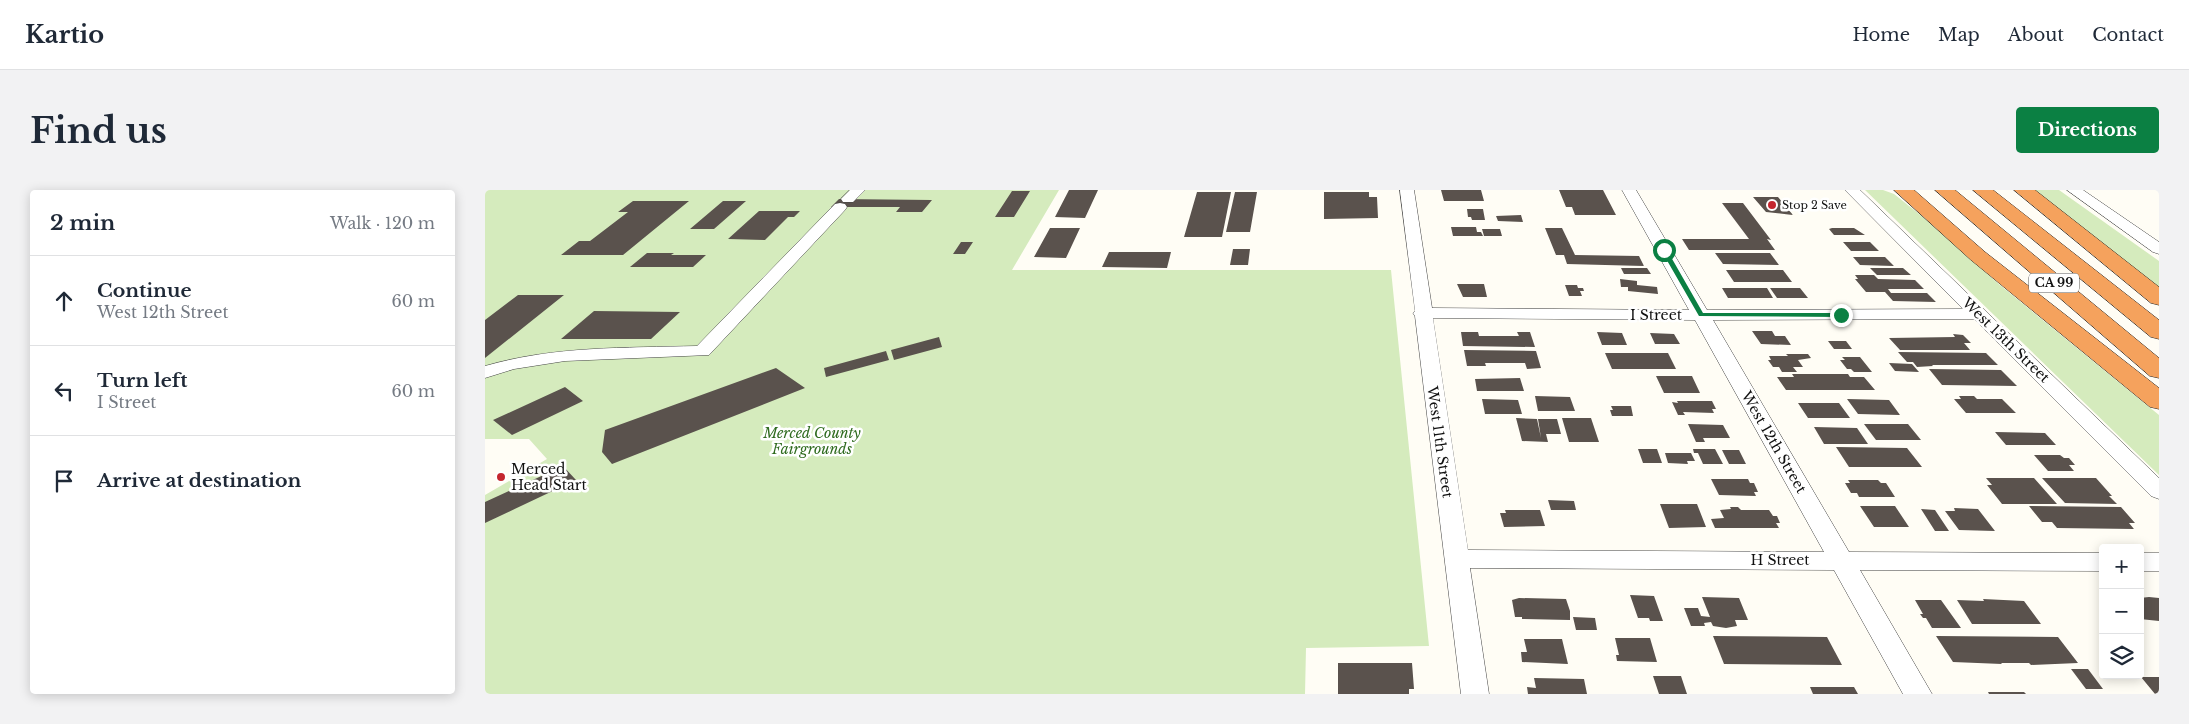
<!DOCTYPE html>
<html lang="en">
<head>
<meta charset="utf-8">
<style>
  :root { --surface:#fff; --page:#f2f2f3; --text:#1f2937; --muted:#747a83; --line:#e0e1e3; --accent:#0b8043 }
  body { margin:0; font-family:"Libre Baskerville",serif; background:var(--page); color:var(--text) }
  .controls { position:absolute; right:15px; bottom:15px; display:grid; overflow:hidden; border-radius:5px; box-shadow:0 2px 12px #0003 }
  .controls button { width:45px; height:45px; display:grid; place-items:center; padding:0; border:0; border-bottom:1px solid var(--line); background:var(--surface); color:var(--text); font:25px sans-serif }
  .stop { position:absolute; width:15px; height:15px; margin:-11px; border:4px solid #0b8043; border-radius:50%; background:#fff }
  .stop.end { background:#0b8043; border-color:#fff; box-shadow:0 1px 5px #0008 }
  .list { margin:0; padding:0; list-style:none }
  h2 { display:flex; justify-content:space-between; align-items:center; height:65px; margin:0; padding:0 20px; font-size:21px }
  h2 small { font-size:16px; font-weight:400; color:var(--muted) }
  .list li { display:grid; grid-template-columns:32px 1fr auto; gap:15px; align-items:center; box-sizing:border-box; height:90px; padding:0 20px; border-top:1px solid var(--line) }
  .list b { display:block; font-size:19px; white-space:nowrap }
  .list p { margin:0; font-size:16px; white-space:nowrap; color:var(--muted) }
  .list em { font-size:16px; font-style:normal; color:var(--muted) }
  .icon { flex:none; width:28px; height:28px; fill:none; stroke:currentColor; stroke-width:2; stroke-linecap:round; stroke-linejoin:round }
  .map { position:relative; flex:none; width:1674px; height:504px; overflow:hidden; border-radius:5px }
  header { display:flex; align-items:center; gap:30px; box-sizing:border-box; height:70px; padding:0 25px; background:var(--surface); border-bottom:1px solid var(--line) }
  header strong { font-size:24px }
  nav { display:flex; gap:28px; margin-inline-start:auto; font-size:18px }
  .intro { display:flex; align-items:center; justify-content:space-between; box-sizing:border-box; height:120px; padding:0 30px }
  h1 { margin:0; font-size:35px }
  .button { padding:12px 22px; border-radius:5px; background:var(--accent); color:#fff; font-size:18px; font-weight:700 }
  main { display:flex; gap:30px; padding:0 30px }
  aside { flex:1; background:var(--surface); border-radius:5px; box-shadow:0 2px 12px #0003 }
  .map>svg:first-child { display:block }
</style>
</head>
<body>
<header>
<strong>Kartio</strong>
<nav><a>Home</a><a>Map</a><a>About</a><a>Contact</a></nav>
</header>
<div class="intro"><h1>Find us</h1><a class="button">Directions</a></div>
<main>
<aside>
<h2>2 min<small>Walk · 120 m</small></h2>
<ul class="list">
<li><svg class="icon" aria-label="ahead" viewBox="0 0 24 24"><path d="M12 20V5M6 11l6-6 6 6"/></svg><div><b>Continue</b><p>West 12th Street</p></div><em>60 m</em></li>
<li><svg class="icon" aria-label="left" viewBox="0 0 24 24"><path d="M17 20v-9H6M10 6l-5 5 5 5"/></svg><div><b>Turn left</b><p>I Street</p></div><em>60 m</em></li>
<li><svg class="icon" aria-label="arrive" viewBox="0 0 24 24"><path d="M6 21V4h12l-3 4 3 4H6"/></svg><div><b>Arrive at destination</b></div></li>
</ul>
</aside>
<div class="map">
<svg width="1674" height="504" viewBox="0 0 1674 504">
  <rect width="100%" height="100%" fill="#fffdf5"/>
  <path fill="#d5ebbd" d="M0,0h574l-47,80h379l38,376 -123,2 -1,46h-820v-199l62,-36 -18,-20h-44z
    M1380,0h18l11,4 29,23 77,68 159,130v60z
    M1543,0h31l100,71v30z"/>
  <path fill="#5a524d" d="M584,0h29l-13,28 -30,-1z
    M956,0h40l3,11h-40z
    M1074,0h44l13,25h-41l-3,-8h-6z
    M527,1h18l-16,26h-19z
    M712,2h34l-9,45h-38z
    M750,2h22l-7,40h-24z
    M839,2h45v5h8l1,21 -54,1z
    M1268,7h25l15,18 -27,-3z
    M354,9l93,1 -10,12h-26l4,-5h-69z
    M148,11h56l-66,54h-62l18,-14h11l38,-29h-10z
    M238,11h23l-32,28h-24z
    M1237,13h21l28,37 -4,-1 8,11h-86l-7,-11h67z
    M982,19h16l2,11h-13l-1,-3h-3z
    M274,21h41l-6,6h-6l-23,23 -37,-1z
    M1036,25l2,7 -25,-1 -2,-5z
    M966,37h25l1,5h4l2,4h-30z
    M565,38h30l-14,30 -32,-1z
    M1060,38h17l13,27 64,1 5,10 -77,-2 -3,-9h-8z
    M1347,38h22l11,7h-31l-5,-6z
    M997,39h18l2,7h-18z
    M476,52h12l-8,12h-12z
    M1358,52h27l9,9h-28z
    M748,59h17l-2,16h-18z
    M624,62h62l-4,16 -65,-1z
    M162,63h27l-3,2h35l-13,12h-63z
    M1230,63h55l9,12 -56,-1z
    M1368,67h32l9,9 -34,-1z
    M1136,78h26l4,6h-27z
    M1385,78h33l8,7h-34z
    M1241,80h57l9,12h-58z
    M1370,85h19l4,4 37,1 9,9h-36l3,4h36l9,9 -43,-1 -8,-9h-19l-11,-13h3z
    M1135,89l17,2v4l20,2 1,7 -30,-3v-4h-7z
    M972,94h27l3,13h-24z
    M1080,95h12l1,3h5l1,3h-4l2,5h-13z
    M1237,98h45l6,10h-45z
    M1285,98h30l8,10h-31z
    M33,105h46l-79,63v-38z
    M109,121l86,1 -29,27h-90z
    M1267,141h20l3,5h10l6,9 -30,-1z
    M976,142h17l1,4h40l-2,-4h13l5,15 -72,-1z
    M1112,142l25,1 5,12h-25z
    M1165,143l24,1 6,10h-25z
    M1468,144l10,1 8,8h-7l6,7h-70l-11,-12 66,-1z
    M454,147l3,10 -48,13 -3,-10z
    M1343,151h18l6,8h-18z
    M979,160l72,1 5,17 -14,1 -2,-6h-40l1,3h-19z
    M401,161l3,9 -63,17 -2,-9z
    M1413,162l88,1 12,12h-66l1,1 -16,1 -4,-5h-6z
    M1120,163h63l8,16h-64z
    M1301,164h22l3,4 -13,2 5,7h-10l4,5h-15l-3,-5h-6l-5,-7h3l-2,-4h19z
    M1357,167h18l12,15h-18l-3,-3h-4l-7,-9h5z
    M1404,173l23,1 7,8 -24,-1z
    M291,178l29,20 -193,76 -10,-12 3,-22z
    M1444,179l72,1 16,16 -75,-1z
    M1307,184h56l2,3h14l11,13h-89l-9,-13h17z
    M1171,186h36l8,17h-36z
    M1035,188l4,13h-47l-2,-12z
    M80,197l18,14 -71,34 -19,-15z
    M1050,206l35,1 5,14h-37z
    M1474,206h15l3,3h25l14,14h-50l-12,-14h7z
    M997,209l36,1 4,14h-37z
    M1362,209l42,1 11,15 -42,-1z
    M1192,211h35l4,8h-4l2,4 -31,-1 2,3h-7l-6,-13 6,1z
    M1313,213h41l11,15h-42z
    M1126,216h20l2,10h-21l-2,-6h3z
    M1031,228l21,1 4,19 -3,-19h19l4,15h-15l2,8 -26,-1z
    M1077,228h29l8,24h-30z
    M1203,234l35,1 7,13h-27l2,4h-9z
    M1379,234h44l13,16h-45z
    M1329,237l43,1 11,16h-44z
    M1510,242l50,1 11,12h-50z
    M1351,257l71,1 15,19h-73z
    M1153,259h19l5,14h-19z
    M1208,259h22l8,15h-20l-5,-11h-4z
    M1237,260h17l7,14h-17z
    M1180,263h26l4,8h-8l1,3 -20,-1z
    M1549,265h26l4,3h5l6,7h-6l5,6h-26z
    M78,276l13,14 -91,43v-21z
    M1501,288h48l23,26h-55l-15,-19h5z
    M1557,288h54l16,18h-3l8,8 -52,-1z
    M1226,289h37l2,4h4l4,9h-4l2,4 -37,-1z
    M1363,290h30l3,3h5l9,14h-36l-2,-4h-6l-6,-10h5z
    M1063,310l26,1 2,9h-25z
    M1175,314h37l9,23 -37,1z
    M1375,316h35l14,21h-35z
    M1544,316l92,1 14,16h-6l5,6 -77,-1 -5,-6h-10z
    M1245,317h8l3,3h28l4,6h4l3,7h-4l3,5h-64l-4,-9 13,-1 -4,-8 11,-1z
    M1469,318l24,1 17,22 -36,-1 -14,-19h10z
    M1436,319l14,1 14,21h-14z
    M1020,320h35l5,16 -41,1 -4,-14h6z
    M1145,405l24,1 9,25h-13l-1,-3h-11z
    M1217,407l37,1 9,22h-13l2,6 -11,2 -13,-2 -2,-4 -7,1 1,3h-14l-7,-18h14l3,8 9,1z
    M1664,407l10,1v23l-19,-2v-21z
    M1034,408l47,1 4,12v9l-48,-1v-2h-7l-3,-17z
    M1498,409l41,2 17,23h-69l-15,-24 27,1z
    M1430,410h26l20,28h-29l-6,-10h-3l-3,-4h3z
    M1088,427l22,1 2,12h-21z
    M1228,446l114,1 15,28 -118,-1z
    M1451,446l122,1 20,26 -47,2 -2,-2h-28l1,1 -49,-2z
    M1130,448h35l7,24 -40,-1 -1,-6h3z
    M1039,449h38l6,25 -46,-2 -1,-10h6z
    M853,473h74l2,26h-5v5h-71z
    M1586,479h17l15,20h-17z
    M1168,486h28l6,18h-28z
    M1656,487h18v17h-4z
    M1049,488l50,1 3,15h-59l-1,-7 9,1z
    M1325,497h44l4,7h-45z
    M1503,502h36l2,2h-37z"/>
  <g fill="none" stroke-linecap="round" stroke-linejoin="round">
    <defs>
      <path id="minor" d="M365,0h15l-12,12h-10l-2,-3z
        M915,0h14l18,118 257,2 -67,-120h14l71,120 256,-1 -118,-119h15l299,288v21l-8,-3 -177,-177 -261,1 136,232 254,1v18l-243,-1 72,124h-29l-69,-124 -364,-2 19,126h-28l-46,-378 -2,-3 2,-2zM948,128l262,2 129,232 -356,-2z
        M1582,0h16l76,52v12l-6,-2z
        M355,13l5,1 2,3 -2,3 -136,145 -144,6 -51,8 -29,9v-12c69,-20 140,-18 212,-20l138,-142z
        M1655,363h19v18h-19z"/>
      <path id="motorway" d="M1409,0h20l71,62 174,136v21l-9,-2 -179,-147z
        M1450,0h20l204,168v20l-9,-2z
        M1488,0h20l166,130v19l-8,-2z
        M1529,0h21l124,97v18l-8,-2z"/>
    </defs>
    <use href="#minor" stroke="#444" stroke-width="1"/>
    <use href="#motorway" stroke="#222" stroke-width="1"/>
    <use href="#minor" fill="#fff" fill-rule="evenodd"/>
    <use href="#motorway" fill="#f5a25d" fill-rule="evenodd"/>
  </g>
  <path fill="#0b8043" d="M1179,58l3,2 36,63h138l3,2 -3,2 -142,-1 -38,-66z"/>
  <g fill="#c4262e" stroke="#fff" stroke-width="2">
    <circle cx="1287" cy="15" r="5"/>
    <circle cx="16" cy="287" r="5"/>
  </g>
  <g text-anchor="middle" stroke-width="5" stroke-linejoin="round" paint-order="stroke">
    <g font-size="11" fill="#111" stroke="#fff" text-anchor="start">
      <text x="1297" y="19">Stop 2 Save</text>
    </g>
    <rect fill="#fff" stroke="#585858" stroke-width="1" x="1544" y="83.5" width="50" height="19" rx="4"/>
    <g font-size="12" font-weight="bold" fill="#111">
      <text x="1569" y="97">CA 99</text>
    </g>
    <g font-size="14" fill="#111" stroke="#fff">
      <text x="1171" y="130">I Street</text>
      <text transform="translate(1521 150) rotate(44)" y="5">West 13th Street</text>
      <text transform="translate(955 252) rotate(82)" y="5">West 11th Street</text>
      <text transform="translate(1289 252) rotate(60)" y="5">West 12th Street</text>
      <text x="1295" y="375">H Street</text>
    </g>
    <g font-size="14" font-style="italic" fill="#2f6b1f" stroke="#fff">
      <text x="327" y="248">Merced County<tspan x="327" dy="16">Fairgrounds</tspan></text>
    </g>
    <g font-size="14" fill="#111" stroke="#fff" text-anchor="start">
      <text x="26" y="284">Merced<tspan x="26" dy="16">Head Start</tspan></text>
    </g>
  </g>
</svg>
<div class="controls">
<button>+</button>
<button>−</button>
<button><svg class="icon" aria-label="layers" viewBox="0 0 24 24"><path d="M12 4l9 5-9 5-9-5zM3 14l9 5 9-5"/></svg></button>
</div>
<div class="stop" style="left:1179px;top:60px"></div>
<div class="stop end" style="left:1356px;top:125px"></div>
</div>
</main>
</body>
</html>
